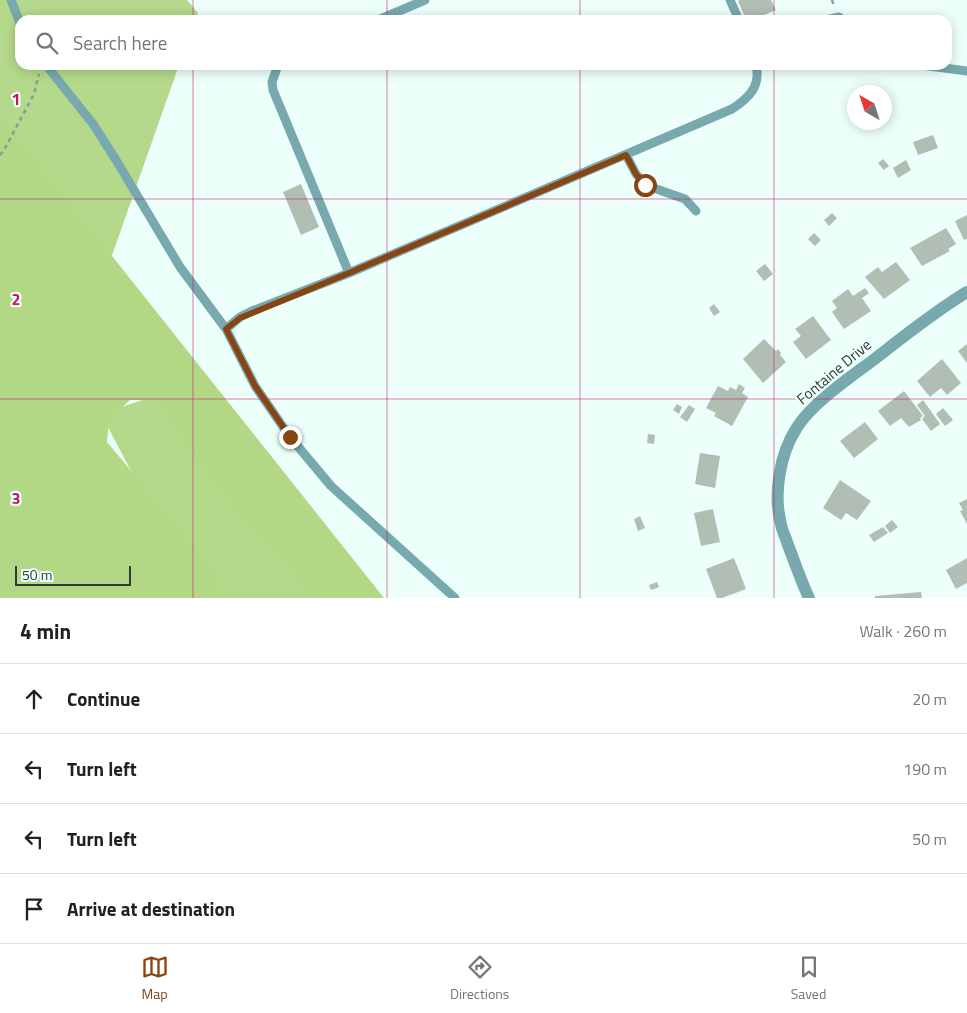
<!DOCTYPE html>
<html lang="en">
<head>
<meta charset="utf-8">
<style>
  :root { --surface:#fff; --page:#f2f2f2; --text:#202124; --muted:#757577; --line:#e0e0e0; --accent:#874513 }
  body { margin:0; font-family:"Titillium Web",sans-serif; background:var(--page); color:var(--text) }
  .compass { position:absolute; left:847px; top:85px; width:45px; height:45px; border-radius:50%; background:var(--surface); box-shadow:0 2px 12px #0003; rotate:321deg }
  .scale { position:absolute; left:15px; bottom:12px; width:116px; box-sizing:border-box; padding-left:5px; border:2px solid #313836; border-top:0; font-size:14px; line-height:18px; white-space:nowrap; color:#313836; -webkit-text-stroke:4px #edfffa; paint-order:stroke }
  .stop { position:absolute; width:15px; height:15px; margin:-11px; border:4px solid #874513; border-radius:50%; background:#fff }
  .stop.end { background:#874513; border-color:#fff; box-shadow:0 1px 5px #0008 }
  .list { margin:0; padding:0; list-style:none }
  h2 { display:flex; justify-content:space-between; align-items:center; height:65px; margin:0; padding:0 20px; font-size:21px }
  h2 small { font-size:16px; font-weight:400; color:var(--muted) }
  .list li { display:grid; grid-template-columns:32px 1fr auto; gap:15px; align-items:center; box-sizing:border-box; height:70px; padding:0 20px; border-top:1px solid var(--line) }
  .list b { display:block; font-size:19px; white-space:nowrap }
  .list em { font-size:16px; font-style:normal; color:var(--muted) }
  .icon { flex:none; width:28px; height:28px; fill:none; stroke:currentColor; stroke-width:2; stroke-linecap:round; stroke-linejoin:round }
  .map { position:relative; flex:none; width:967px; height:598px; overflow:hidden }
  .search { position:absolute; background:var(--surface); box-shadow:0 2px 12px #0003; left:15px; right:15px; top:15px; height:55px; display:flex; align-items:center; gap:12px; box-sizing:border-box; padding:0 18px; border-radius:15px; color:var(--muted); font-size:19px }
  .sheet { height:345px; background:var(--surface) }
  nav { display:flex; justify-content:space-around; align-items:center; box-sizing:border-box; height:70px; border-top:1px solid var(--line); background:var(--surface); font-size:14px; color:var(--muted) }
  nav a { display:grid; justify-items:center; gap:2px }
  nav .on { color:var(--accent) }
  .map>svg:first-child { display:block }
</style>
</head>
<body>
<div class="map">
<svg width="967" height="598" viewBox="0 0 967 598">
  <rect width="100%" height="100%" fill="#edfffa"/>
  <path fill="#b4d98b" d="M0,0h187l11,13 -3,7h-175v45h159l-179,509z
    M172,390l181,208h-155l-97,-184z"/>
  <path fill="#b2d886" d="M0,115l384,483h-70l-81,-89 -79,-109h-24l-21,20 -2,22 107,128 11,28h-225z"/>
  <path fill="#b1beb4" d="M740,0h31l5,10 -23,10h-7l-8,-19z
    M933,135l5,13 -20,7 -5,-13z
    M883,159l6,7 -5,4 -6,-7z
    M906,160l5,10 -13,8 -5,-10z
    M301,184l18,43 -18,8 -18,-43z
    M832,213l5,5 -8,8 -5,-6z
    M967,215v24l-3,1 -9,-19z
    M946,228l10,16 -8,5 2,2 -28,15 -12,-18z
    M814,233l7,7 -6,6 -7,-7z
    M896,262l14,18 -26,19 -19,-22 13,-10 4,5z
    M765,264l8,10 -9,7 -8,-10z
    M865,288l4,5 -7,5 9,13 -27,18 -12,-17 5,-4 -5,-7 16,-12 5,7z
    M714,304l6,8 -6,4 -5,-8z
    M813,316l18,24 -25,19 -13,-17 8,-6 -6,-7z
    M764,339l12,12 2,-2 3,4 -1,2 6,7 -23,21 -20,-24z
    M967,344v19l-9,-12z
    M942,359l19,24 -14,12 -6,-7 -11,9 -13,-16z
    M739,384l6,4 -3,5 6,4 -16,29 -18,-10 2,-3 -10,-5 12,-22 10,5 2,-4 6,3z
    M904,391l19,25 -3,2 1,2 -12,7 -8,-9 -11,8 -12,-15z
    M923,400l17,24 -9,7 -9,-12 3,-3 -8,-11z
    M677,404l5,3 -3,7 -6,-4z
    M689,405l6,4 -8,13 -7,-5z
    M943,408l10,12 -8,6 -9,-12z
    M865,422l13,17 -24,19 -14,-17z
    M648,434l7,1 -1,9 -7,-1z
    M700,453l20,3 -5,32 -20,-4z
    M840,480l31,21 -14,19 -11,-7 -5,7 -18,-12z
    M967,499v25l-7,-13 3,-1 -4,-7z
    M713,509l7,33 -19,4 -7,-33z
    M640,516l5,12 -7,3 -4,-12z
    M892,520l6,7 -8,6 -5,-7z
    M883,527l5,6 -14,9 -5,-7z
    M734,558l12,31 -24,9h-5l-11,-29z
    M967,558v25l-11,6 -10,-19z
    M657,582l2,5 -8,3 -2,-5z
    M921,592l1,6h-47v-2z"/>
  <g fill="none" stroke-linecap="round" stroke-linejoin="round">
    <path stroke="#8c9895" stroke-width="2.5" stroke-dasharray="4 4" stroke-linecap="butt" d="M832,0l2,6
      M0,155l4,-5 30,-56 5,-20"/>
    <path stroke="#78a9af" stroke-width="9" d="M11,0l9,23
      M730,0l9,20
      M378,20l47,-20
      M826,20l13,-3 4,3
      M46,65l47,59 23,36 64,107 46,62 29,57 35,51 41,49 124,112
      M278,65l-6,17 1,8 76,183
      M921,65l46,6
      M626,155l10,19 9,11 40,14 11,12
      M226,329l14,-12 12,-6 97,-38 383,-164c17,-11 29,-23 24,-44"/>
    <path stroke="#78a9af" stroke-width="12" d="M809,598c-8,-17 -14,-35 -21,-53 -2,-7 -6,-14 -7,-21 -8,-30 -1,-70 15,-95 14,-24 53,-51 76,-68 31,-24 62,-49 95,-69"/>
  </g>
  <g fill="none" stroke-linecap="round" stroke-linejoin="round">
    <path stroke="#874513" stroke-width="6" d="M290,437l-35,-51 -29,-57 14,-11 109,-45 277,-118 10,19 9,11"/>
  </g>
  <path fill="none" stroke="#c2185b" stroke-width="1" stroke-opacity="0.55" d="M193,0v20M387,0v20M580,0v20M774,0v20M193,65v533M387,65v533M580,65v533M774,65v533M0,199h967M0,399h967"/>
  <g text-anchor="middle" stroke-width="4.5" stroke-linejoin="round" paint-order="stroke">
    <g font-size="15" fill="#313836" stroke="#edfffa">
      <text transform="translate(834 372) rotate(-40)" y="5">Fontaine Drive</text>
    </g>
  </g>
  <g font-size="16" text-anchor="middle" font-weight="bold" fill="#c2185b" stroke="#edfffa" stroke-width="4.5" stroke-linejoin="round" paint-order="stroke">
    <text x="16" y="105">1</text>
    <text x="16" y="305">2</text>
    <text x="16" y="504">3</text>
  </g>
</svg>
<svg class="compass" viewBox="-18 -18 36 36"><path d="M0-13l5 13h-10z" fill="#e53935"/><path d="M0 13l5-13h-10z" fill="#757577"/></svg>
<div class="scale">50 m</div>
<div class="stop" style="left:645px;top:185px"></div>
<div class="stop end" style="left:290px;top:437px"></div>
<div class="search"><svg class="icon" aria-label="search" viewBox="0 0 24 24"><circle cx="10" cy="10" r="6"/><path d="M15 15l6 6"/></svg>Search here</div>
</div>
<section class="sheet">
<h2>4 min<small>Walk · 260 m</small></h2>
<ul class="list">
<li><svg class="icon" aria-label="ahead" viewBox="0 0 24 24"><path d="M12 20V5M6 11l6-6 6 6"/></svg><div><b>Continue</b></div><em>20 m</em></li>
<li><svg class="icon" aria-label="left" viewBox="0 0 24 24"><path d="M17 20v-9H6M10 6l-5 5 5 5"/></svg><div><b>Turn left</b></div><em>190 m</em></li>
<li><svg class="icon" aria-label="left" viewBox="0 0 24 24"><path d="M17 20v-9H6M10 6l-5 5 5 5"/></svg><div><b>Turn left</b></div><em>50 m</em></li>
<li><svg class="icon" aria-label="arrive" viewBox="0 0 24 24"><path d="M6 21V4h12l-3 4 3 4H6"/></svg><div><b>Arrive at destination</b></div></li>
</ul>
</section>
<nav>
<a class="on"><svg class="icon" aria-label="map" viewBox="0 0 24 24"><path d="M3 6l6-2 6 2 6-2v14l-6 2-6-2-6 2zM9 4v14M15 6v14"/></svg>Map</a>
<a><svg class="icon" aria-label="directions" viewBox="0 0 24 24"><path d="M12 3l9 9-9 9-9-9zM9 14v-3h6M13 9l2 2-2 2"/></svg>Directions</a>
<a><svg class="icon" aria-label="saved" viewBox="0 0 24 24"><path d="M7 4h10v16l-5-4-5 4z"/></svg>Saved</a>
</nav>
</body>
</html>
